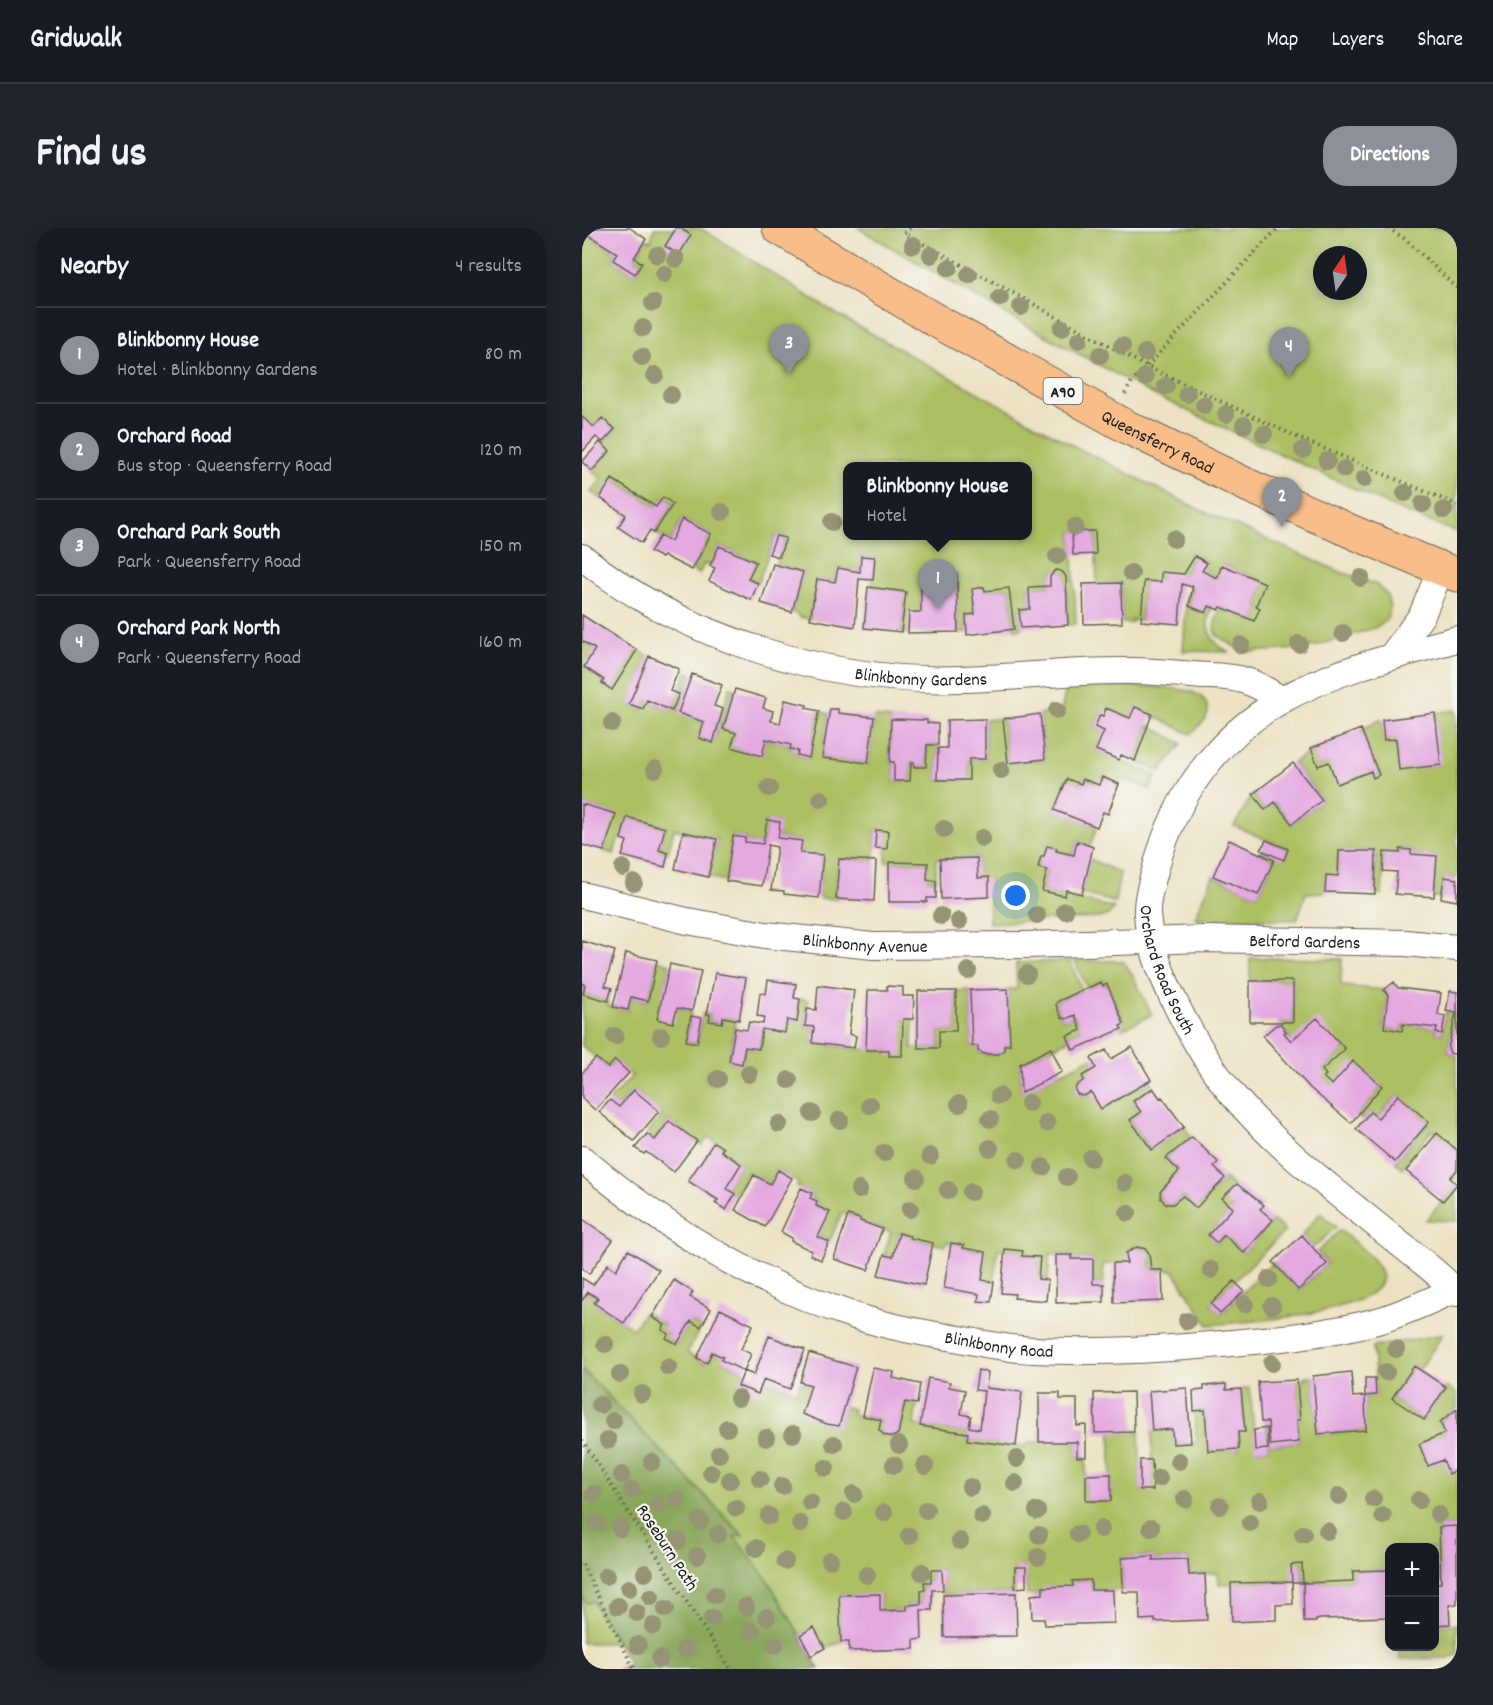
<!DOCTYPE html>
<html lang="en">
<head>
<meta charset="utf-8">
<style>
  :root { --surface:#171b24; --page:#20242c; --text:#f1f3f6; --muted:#9ea1a6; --line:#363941; --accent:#8c9099 }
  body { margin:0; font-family:Dekko,sans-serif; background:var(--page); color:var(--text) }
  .controls { position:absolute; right:18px; bottom:18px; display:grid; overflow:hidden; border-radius:12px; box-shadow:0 3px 15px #0003 }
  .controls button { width:54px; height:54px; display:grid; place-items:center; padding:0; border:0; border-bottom:2px solid var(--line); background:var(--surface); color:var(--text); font:30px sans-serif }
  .compass { position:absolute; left:731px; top:18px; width:54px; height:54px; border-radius:50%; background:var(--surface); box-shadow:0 3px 15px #0003; rotate:13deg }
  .you { position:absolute; left:434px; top:668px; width:21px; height:21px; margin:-15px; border:4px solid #fff; border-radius:50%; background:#1a73e8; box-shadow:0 0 0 9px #1a73e833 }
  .badge { display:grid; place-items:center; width:39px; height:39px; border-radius:50%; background:var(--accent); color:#fff; font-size:20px; font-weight:700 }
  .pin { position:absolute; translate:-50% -50px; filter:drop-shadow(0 2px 3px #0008) }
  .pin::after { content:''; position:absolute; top:32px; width:21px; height:18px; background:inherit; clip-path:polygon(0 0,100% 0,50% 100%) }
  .popup { position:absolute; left:261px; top:234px; width:189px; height:78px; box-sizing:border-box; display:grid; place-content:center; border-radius:12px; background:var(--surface); filter:drop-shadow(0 2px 4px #0005); font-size:20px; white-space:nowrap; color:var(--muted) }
  .popup b { font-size:22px; color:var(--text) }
  .popup::after { content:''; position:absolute; left:50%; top:100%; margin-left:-12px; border:12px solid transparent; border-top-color:var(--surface) }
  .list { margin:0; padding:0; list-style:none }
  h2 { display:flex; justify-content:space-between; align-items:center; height:78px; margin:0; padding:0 24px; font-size:26px }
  h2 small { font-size:20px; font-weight:400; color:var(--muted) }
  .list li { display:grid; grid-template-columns:39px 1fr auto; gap:18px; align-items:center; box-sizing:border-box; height:96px; padding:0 24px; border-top:2px solid var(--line) }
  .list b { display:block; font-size:22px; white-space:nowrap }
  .list p { margin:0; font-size:20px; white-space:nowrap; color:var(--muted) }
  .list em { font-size:20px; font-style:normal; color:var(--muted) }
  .map { position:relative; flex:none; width:875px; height:1441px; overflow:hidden; border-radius:24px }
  header { display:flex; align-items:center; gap:36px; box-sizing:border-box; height:84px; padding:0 30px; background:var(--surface); border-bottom:2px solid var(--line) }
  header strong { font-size:28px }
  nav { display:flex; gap:33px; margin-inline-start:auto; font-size:21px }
  .intro { display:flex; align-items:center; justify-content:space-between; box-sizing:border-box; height:144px; padding:0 36px }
  h1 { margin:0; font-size:42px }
  .button { padding:15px 27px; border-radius:24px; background:var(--accent); color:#fff; font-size:21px; font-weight:700 }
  main { display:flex; gap:36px; padding:0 36px }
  aside { flex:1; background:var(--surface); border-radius:24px; box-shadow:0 3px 15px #0003 }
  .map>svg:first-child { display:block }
</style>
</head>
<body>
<header>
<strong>Gridwalk</strong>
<nav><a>Map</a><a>Layers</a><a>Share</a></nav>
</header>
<div class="intro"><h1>Find us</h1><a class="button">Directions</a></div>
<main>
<aside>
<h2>Nearby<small>4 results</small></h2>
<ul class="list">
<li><span class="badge">1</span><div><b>Blinkbonny House</b><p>Hotel · Blinkbonny Gardens</p></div><em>80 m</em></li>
<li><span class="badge">2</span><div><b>Orchard Road</b><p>Bus stop · Queensferry Road</p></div><em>120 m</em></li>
<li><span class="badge">3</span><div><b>Orchard Park South</b><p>Park · Queensferry Road</p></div><em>150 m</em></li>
<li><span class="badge">4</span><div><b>Orchard Park North</b><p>Park · Queensferry Road</p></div><em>160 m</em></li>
</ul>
</aside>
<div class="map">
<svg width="875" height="1441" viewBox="0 0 875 1441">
  <rect width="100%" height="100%" fill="#f6f6f2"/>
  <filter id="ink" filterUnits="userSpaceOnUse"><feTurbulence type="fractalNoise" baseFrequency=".0167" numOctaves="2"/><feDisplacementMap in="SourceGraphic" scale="12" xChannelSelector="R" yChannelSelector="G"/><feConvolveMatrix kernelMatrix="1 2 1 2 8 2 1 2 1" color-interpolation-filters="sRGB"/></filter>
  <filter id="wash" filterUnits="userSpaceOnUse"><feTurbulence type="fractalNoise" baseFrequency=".008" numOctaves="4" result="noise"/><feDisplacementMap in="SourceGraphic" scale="24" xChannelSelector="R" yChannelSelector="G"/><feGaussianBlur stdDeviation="1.35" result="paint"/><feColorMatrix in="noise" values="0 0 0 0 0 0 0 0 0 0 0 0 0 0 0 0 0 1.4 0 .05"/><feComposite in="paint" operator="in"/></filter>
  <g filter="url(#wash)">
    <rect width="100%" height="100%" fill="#ece2c3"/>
    <path fill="#acc064" stroke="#646e40" stroke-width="1.5" fill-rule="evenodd" d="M72,0h46l138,87 238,132 122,62 140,62 39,14 10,10 3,13 -2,9 -6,7 -8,4 -59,18 -29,4 -43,2 -27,-17 -2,-6 1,-7 6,-15 33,14 6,-13 -4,-2 9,-23 -42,-18 -6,13 -15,-7 5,-8 -12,-7 -11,18 -23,-1v9l-17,-1 -3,40 -9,-1v3h-10l-1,-40 -24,1 -2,-52h-23l4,92 -8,1 -2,-48 -6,-6h-6l-4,6v9l-21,1 1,22 -11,1 2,19h-7l-5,-41 -24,3 -1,-4 -11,2 2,25 -9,1 1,17h-9l-1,-58h-17l-1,-4h-18v42l-13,21 -7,-1 5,-40 -34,-4 3,-30 -14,-2 -1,16 -22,-4 -3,14 -18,-3 -7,40 -11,-2v-2l-7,-3 11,-40 -27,-7 10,-27 -11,-2 -17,47 -10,-4 8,-17 -37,-16 -9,20 -6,-2 -5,10 -7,-4 19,-36 -29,-15 -11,22 -17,-8 19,-29 -10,-7 -7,10 -43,-28 -13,19 -9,-6 11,-13 -10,-8 18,-20 -8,-7 13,-15 -12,-11 -9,9 -12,-10v-186l35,22 -4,7 22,14 7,-11 -8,-5 12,-19 5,2zM266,238h180v70h-180z
      M276,0h599v304l-53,-20 -250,-117 -150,-82zM740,27h36v36h-36z
      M611,357l-4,21 17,7 3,-7 3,1c-9,21 -2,34 16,45l-45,-1 4,-57z
      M0,413l13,8 -11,18 20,13 -2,3 10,7 25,-40 12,6 -19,48 13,5 4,-9 25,11 15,-39 5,2 -14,38 26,10 -5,16 14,5 17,-56 5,2 -12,40 13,4 -4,14 30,8 4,-16 25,6 -1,4 8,2 -1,4 12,3 10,-47 10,3 -7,44 46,5 6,-46 17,2 -1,43h4v19h16l1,-18 3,-1v5h12l1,-22h11l-1,35h32v-21h16v-40h18l5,44 37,-4 -5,-45 21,-2 5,-24c26,-1 115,-6 134,8 5,3 8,10 8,16 -1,9 -11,15 -17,22l-56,-27 -5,11 -23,-9 -4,7 -3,-1 -5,12 9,4 -8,19 61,26 -7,13 -28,-11 -3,6 -17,-7 -3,8 -16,-6 -2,5 -15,-4 -11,30 42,17 -7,19 -13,-5 -3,14 -18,-4 1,-3 -10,-2 -3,10h-3l-3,11 9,3 -5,21 72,17 -6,7 -9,3 -110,5v-45h-11l-1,-20 -41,1v22l-9,-1v-17l-41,-1 1,-31 -11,-1 -2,31 -35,-2 -3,40 -17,-1 4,-42 -23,-3 1,-12 -23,-3 1,-16 -12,-1 -4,23 -18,-2v-4l-12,-2 -7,45 -18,-4 9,-38 -43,-10 -6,24 -9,-3 6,-22 -37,-11 -7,22h-3l-4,15 -10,-3 11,-37 -33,-10v-24l2,-5 -2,-1z
      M874,482l1,164 -1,5 -12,-1 -3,20 -7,-1 2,-41 -25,-2v-4l-11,-1v4l-16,-1 -2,42h-7l1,-43h-37l-1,25h-12l-1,16 -19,1 -9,27 -102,-2 18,-42 45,19 16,-35 -14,-7 1,-3 23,9 4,-10 -54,-23 19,-32 12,16 10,-8 17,22 30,-24 -29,-37 19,-13 6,16 11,-4 42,9 2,6 6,-2 -18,-46 14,-6v-2l7,-1 2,20 12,-1 3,30 41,-4 -5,-52z
      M567,497l33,19 -22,27 -25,-10z
      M508,631l30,14 -5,29 -33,-8z
      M668,730l92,1 -1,24 2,3 41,4 4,5 -4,33 18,3 1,-7 34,4 -1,5 6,1 4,-23 10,2 -8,36 2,4 7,2v95l-25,-20 -30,38 -7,-6 34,-40 -31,-27 -20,23 -8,-6 -7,9 -6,-5 25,-30 -50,-1 -9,-8 -1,-7 23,-21 -54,-8 -12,-19h14v-41h-43z
      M75,732l13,4 -12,55 19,-11 14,3 -5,30 11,2 6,-30 7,2 -1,6 13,2 1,-6 13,2 -7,42 13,2 3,-16 14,2 3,-20 23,4 2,-13 10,2 3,-23 8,1 -3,26 9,1 -2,16 46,6 31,1 14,-31h10l-1,29h27v-17h17v-40l14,-1 2,56h6v5c8,5 18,5 26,-1v-5h5l-1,-56h9l-1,-26 54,-2 12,29 -24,11 -2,4 6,13 4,1 9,-4 6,15 -14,6 1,4 -48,24 1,28 70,-34 5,10 -19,16 -2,6 7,6 9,-4 10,17 50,-29 3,7 -21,14 8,11 -11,8 21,30 33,-23 8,10 -26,21 13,13 -19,21c-1,8 4,13 13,12l10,-8 13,12 29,-30 9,9 -1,21 -24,27 8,8 7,-8 20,18 29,-33 12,11 -74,73 10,10 52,-52 26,28 28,-26 -10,-12 23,-22c10,9 38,30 41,43 11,42 -146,49 -173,52l-35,-55h-22v-8h-2l-3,-13c-14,-7 -20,1 -19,14l-24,1 1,20h-11v-25h-22v-4l-21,-1 -2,26 -10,-1 1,-22 -17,-1v-5l-24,-2 -4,33 -12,-2 4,-28 -23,-4v-3l-17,-3 -1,4 -35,-8v-2l-11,-3 -6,24 -9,-2 7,-23 -31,-11v-3l-18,-5 -13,29 -11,-5 11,-25 -13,-6 1,-5 -7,-3 2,-5 -15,-6 1,-5 -20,-12 -8,14 -22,-12 -13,22 -9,-6 15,-24 -20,-13 2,-4 -15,-10 -6,8 -33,-24 -14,19 -8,-6 15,-19 -28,-25 -15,17 -9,-7 22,-24 -17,-15 -7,7 -26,-22v-62l3,1 -2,9 25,7v5l20,4 3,-13 17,4z
      M493,733h40l9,1 8,12 20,41 -30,14 -2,-3 4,-3 -17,-39 -4,2 -3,-4 -13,6z
      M875,942v51l-31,-1 31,-36 -7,-6z
      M738,985l16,14 -23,21 -11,-13z
      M6,1064l10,6 -4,5 39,26 11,-17 21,13 -2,5 6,4 -2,4 10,6 14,-23 10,6 -14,26 19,10 6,-11 11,5 -1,4 22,10 -6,15 26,-7 33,13 3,-10 11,3 9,35 7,4 12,1 5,-18 9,2 -1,5 29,6 -2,10 5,5 9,2 5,-3 7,-32 12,2 -3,21 54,8 -1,7 60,6 1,-4h49v15h9v44h25v-69l28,-1 2,59h11v-59l20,-2 1,15 24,-1 -3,-32 11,-1 4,41 30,-2 -1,-17 7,-1 -4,-42 9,-1 6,62 12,-1 -2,-27h2l2,23 29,-3 -2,-22 3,-1 -3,-39 8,-1v-3h8l5,58 47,-4v-34l11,-1 -3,-48 70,-13 -23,35 -6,-3 -22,32 32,22 22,-33 11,7v15l-17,13 5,11 -26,12 9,20 15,-5 6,13 8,-3v56l-18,1 2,56h-6l-1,-35h-44l-1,22 -36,1v10l-50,2 -1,-19 -10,18 -73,2 -1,-11 -29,2 -1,-16 -35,1 -1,-4 -30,2 1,32h-32v-10l-19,1 1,5 -30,8 -16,1 -2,-28 -10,1v25l-72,2 -1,-25h-11v12h-6v8h-4v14l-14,1v5l-27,1v-16h-40l1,47 -16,6 -11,-21 -14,8 -33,-56 -34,-43 10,-1 -161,-166v-68z
      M0,1367l5,7 5,-1 26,42h-36z
      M875,1396v31l-9,3 -49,1 2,-12 33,-1 1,-21z"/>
    <path fill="#89a65a" stroke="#52613b" stroke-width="1.5" d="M0,1141l161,167h-9l33,43 52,90h-202l13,-5 -37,-63 -6,2 -5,-8z"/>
    <g id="blocks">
      <path fill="#e4a9e0" d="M0,0h48l16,11 -12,19 8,5 -7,11 -22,-14 4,-7 -35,-22z
        M94,0h4l11,7 -12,20 -14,-9z
        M0,189l12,10 8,-9 13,11 -12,13 -7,-5 -14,15z
        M18,214l10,9 -18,20 -10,-9z
        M30,251l44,28 7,-10 10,7 -19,29 -4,-3 -8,13 -24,-16 8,-12 -26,-17z
        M100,291l29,15 -19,36 -28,-14 -2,2 -12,-6 10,-16 11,5z
        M513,303l1,23 -23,1 -1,-23z
        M194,308l10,2 -7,19 -10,-3z
        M137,318l37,16 -8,17 10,4 -7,17 -42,-19 6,-13 -5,-2z
        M279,328l14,1 -2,23 -14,-1 -4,48 -45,-8 7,-40 18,3 3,-14 22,4z
        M613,328l12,7 -5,8 15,7 5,-13 43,18 -9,23 4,2 -6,13 -33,-14 -2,3 -10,-4 -3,7 -17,-7 4,-21 -1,2 -10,-3 -3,40 -38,-3 3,-40 17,1v-10l23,2z
        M191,336l30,8 -11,40 -31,-9z
        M339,342h19v4h17l1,58 -50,1 1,-21h12z
        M475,342l6,2 3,5 2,48 -47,3 -2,-18 11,-1 -1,-22 21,-1v-9l4,-6z
        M539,355l1,40 -38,1 -1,-40z
        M286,359l38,5 -5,40 -37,-4z
        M402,359l1,4 24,-3 5,41 -47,6 -1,-20 9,-1 -3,-25z
        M0,387l55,35 -25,40 -10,-7 2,-3 -20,-13 11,-18 -13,-8z
        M67,428l30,13 -9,22 9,3 -7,17 -25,-11 -4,9 -14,-5z
        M110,446l30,11 -8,21 9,3 -10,34 -14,-5 5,-16 -26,-9z
        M153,461l31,9 -3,10 10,3 -2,10 9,2 5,-23 22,5 -1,3 13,3 -10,47 -12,-3 1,-4 -8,-2 1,-4 -25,-6 -4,17 -31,-9 5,-14 -13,-4z
        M553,479l17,7 -17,47 -14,-6 -2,5 -23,-10 8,-19 -9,-4 5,-12 3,1 3,-8 24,10z
        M248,481h8v4l36,4 -6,46 -46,-5z
        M853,485l6,52 -42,5 -3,-31 -12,1 -2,-20z
        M458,486l5,45 -37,4 -5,-44z
        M309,491l36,1v3l11,1v21h-11l-1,22h-12v-5l-3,1 -1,18h-16v-19h-4z
        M403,491v40h-16v21h-32l1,-32h9v-28z
        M779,501l18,46 -6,3 -2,-7 -34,13 -8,-22 -11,4 -7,-18z
        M711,535l29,37 -30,24 -17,-22 -10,8 -12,-16z
        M520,549l17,7 -11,30 -5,-2 -6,15 -43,-17 13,-31 14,5 2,-5 16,6z
        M0,576l34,10 -12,37 -22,-6z
        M45,589l38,11 -6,22 9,3 -3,14 -43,-11 5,-15 -6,-2z
        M185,592l13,2 -2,16 24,3 -2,12 23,2 -4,43 -35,-4v-3l-13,-1 6,-43 -9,-2 -6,41 -36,-5 7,-45 12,2v4l18,2z
        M294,602l12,1 -1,18 -12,-1z
        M101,604l34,7 -9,38 -33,-8z
        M647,612l45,20 -16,35 -45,-19z
        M684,612l22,9 -4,11 -23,-10z
        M495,613l16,6 -11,47 -16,-4 -1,6 -23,-5 5,-21 -9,-2 3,-12h3l3,-10 10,2 -1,3 18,4z
        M818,621l11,1v4l26,2 -3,41 -39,-3 2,-22 -14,-1 1,-19 16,1z
        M757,623h37l-1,43 -50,-2 1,-17 12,1z
        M395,630l1,20 11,-1v20l-48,2 -1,-40z
        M257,631l37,2 -2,40 -38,-2z
        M307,634l39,1 -1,17 9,1v17h-9v4h-38z
        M862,649l13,2v22l-16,-3z
        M0,713l33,10 -10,35 7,2 -4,13 -25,-7 2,-9 -3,-1z
        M44,725l31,7 -9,41 -17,-4 -3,13 -15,-3z
        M88,736l31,7 -9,40 -15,-3 -4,15 -16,-4z
        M133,745l31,5 -7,42 -16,-3 -1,6 -13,-2 1,-6 -3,-1z
        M186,752l28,4 -2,14 6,1 -3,23 -10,-2 -2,13 -23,-4 -3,20 -14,-2 -3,17 -13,-3 6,-33 12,2 2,-8 14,2 1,-7 -7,-1 3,-23 6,1z
        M668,753h43v41h-43z
        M519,754l2,4 4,-2 17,40 -4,2 2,3 -49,21 -6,-14 14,-6 -6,-15 -9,4 -4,-1 -6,-13 2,-4z
        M812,754l4,6 43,5 -3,22 7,1 -3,18 -6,-1 1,-5 -34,-4 -1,7 -18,-3 4,-33 -4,-5z
        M236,757l36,5 -5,44 7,2 -2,12 -42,-5 2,-16 -9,-1 2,-17 9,1z
        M305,758l16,1v9h11l-1,23h-10l-1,37h-13v-6h-23l2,-60h19z
        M426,761l2,56h-6v5l-5,4h-15l-6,-3v-5h-6l-2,-56z
        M336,763h38v40h-17v17h-21z
        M868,763l7,1v63l-7,-2 -2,-4 8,-36 -10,-2z
        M109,788l11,2 -5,25 -11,-2z
        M735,790l28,31 -23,21 4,5 -3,2 9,8 21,-24 29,25 -31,37 -41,-35 -47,-52 13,-11 5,-1 5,8 -2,1 7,8z
        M550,819l19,33 -50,29 -10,-17 -7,4 -7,-2 -2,-4 1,-4 8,-6 -2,-4 14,-8 -5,-10 15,-8 5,9z
        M469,820l11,24 -41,21 -1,-29z
        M14,830l12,10 7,-8 14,13 -34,37 -13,-12v-25z
        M571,860l7,10 2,-1 22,30 -32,23 -22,-30 11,-8 -8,-11z
        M52,862l25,21 -25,30 -35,-29 11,-12 9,7z
        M816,867l31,27 -34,40 -39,-33 14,-17 8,6z
        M87,893l28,20 -23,31 -28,-20 -2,2 -9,-6 12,-14 8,6z
        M855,905l20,17v20l-7,8 7,6 -14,17 -37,-30z
        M610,909l26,25 -4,5 11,11 -29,30 -13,-12 -10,8h-7l-5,-5 -1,-7 19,-21 -13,-13z
        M132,914l9,6 -2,3 20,13 -15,24 9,6 -9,16 -11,-7 3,-3 -30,-19z
        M196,942l14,8 -27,49 -30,-17 19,-35 16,9z
        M655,956l27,21 -4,4 13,11 -29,33 -20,-18 -7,8 -9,-8 25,-27 -11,-10z
        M219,960l11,5 -2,5 7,3 -1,5 14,6 -12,25 11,5 -8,18 -11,-5 2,-4 -19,-9 -2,-1 1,-3 -11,-6z
        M266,987l12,4v2l22,8 -14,41 -34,-11z
        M2,992l29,20 -24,34 -7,-6v-46z
        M317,1005l11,3v2l23,5 -9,42 -46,-10 6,-20 9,2z
        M720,1007l25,29 -29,26 -25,-28z
        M369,1015l13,2 -1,3 23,4 -4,28 12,2 -3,20 -13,-1 1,-7 -35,-6z
        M555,1019l9,2 3,4 2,17h11l1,31 -49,2 -1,-40h14l-1,-10z
        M423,1021l18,2 -1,5 18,1 -2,22 10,1 -2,21 -32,-3 1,-4 -14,-1z
        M46,1022l31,20 -35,53 -30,-20 4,-5 -10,-6 -6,9v-23l11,7 15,-21 8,6z
        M474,1027h16l-1,4h22v25h11v18l-48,1z
        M92,1052l19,12 -3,5 21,12 -10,18 -10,-6 -14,23 -11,-6 3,-4 -7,-4 3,-5 -13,-8z
        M652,1053l10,10 -24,23 -9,-10z
        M138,1081l33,16 -12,24 10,5 -7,17 10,4 15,-39 36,14 -15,39 -26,-10 -6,15 -20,-8 6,-15 -23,-11 2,-3 -11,-5 -5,11 -10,-5z
        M227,1125l47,14 -17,59 -12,-2 -25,-10 9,-29 -11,-3z
        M832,1138l32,21 -22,33 -32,-22z
        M291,1140l21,4 -1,6 27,6 -3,20 -12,-2 -7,32 -5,3 -9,-2 -5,-5 2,-10 -18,-4z
        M396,1142l10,2 -2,16 36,4 -6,54 -49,-6 1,-7 -48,-7 8,-48 22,4 -1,5 16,3 -4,24 10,2 -2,11 11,2 4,-38 -9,-1z
        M769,1144l2,25 12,-1 1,34 -48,4 -5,-58z
        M783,1150h10l1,17 -11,1z
        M715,1152l3,40h-3l2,22 -29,3 -2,-23h-7l-3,-40z
        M644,1156v6l15,-1 4,43h-7l1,17 -31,2 -3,-41 -11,1 -1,-20 11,-1v-4z
        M605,1160l4,55 -18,1 -1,-15 -20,2 -3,-40z
        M551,1164l1,40 -39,1 -1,-40z
        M457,1165h21v6h17v27l9,-1v32h-9v-15h-38z
        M875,1181v61l-8,4 -6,-14 -15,6 -9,-22 26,-11 -5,-11z
        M685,1200l1,21 -13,1 -1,-20z
        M558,1232h12l1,30h-13z
        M529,1246v27h-25v-26z
        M875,1298v78l-8,1 1,19 -16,1v-42h7l-2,-56z
        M571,1328v4l35,-1 1,16 16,-1 2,46 -52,2v-3l-15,1 -1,-28h-16l-1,-34z
        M720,1336l1,19h-11l1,21 -17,1v15l-44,2 -1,-39 61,-1 -1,-17z
        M433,1339h11v20l-11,1z
        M349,1342h11l1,20h-11v20h-11l1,29 -8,1v9l-65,2v-9h-8l-2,-47 41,-1v17l27,-1v-5l14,-1v-14h4l-1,-8h7z
        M807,1342v47l-69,2 -4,1v2h-12l-1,-39 50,-2v-10z
        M509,1352v10h22l1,33 -69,2 -1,-6h-12l-1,-24 12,-1v-7l30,-1 -1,-5z
        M434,1365l1,43 -73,1 -1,-42z
        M232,1399l11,21 -14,8 -11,-21z"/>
    </g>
  </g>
  <g filter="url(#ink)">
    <use href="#blocks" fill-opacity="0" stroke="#656156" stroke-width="1.5"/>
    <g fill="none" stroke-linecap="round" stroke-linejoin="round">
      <defs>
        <g id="minor">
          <path id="s1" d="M0,329c100,81 250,127 378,122 56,-1 112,-9 168,-8 22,0 43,2 64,4 18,2 37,0 54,6 13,4 25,12 36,19"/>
          <path id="s2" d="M875,411c-59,16 -122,31 -175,61 -65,37 -107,96 -126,167 -4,15 -10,32 -9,47 3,53 51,139 85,180 47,56 107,100 163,146 21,17 44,33 62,53"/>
          <path d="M809,429l31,-42 19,-46"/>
          <path id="s3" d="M0,667l105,26 78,14 108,11 154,-1 177,-6 202,4 51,5"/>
          <path id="s4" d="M0,931c80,67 173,124 273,157 34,11 69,17 105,23 24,5 49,10 73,11 59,3 119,0 177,-5 57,-5 116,-10 171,-25 25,-8 49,-19 73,-30"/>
        </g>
        <g id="primary">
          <path id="s5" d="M197,0l156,92 194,108 118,57 110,49 100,41"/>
        </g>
      </defs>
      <use href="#minor" stroke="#656156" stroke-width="28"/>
      <use href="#primary" stroke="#656156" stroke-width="35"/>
      <path stroke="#656156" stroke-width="4" stroke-dasharray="1.5 4.5" stroke-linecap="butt" d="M328,0l-6,5 242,133 155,73 156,66
        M806,0l17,11 52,49
        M543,166l6,-11 147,-155
        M0,1212l148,229
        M0,1336l52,105"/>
      <use href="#minor" stroke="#fff" stroke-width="26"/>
      <use href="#primary" stroke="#f8bd89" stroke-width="33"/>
    </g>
    <g fill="#959475">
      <circle cx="331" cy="17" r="9"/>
      <circle cx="75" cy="27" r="9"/>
      <circle cx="349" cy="27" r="9"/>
      <circle cx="94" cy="31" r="9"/>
      <circle cx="367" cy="40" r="9"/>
      <circle cx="82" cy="46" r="9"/>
      <circle cx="387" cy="47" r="9"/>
      <circle cx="418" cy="70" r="9"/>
      <circle cx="71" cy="75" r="9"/>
      <circle cx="439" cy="79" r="9"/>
      <circle cx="61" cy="100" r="9"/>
      <circle cx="480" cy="100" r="9"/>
      <circle cx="497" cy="112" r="9"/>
      <circle cx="540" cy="118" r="9"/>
      <circle cx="563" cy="125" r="9"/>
      <circle cx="518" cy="127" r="9"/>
      <circle cx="60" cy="129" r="9"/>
      <circle cx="73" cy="147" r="9"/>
      <circle cx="563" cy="149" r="9"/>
      <circle cx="584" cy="158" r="9"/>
      <circle cx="605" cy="166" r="9"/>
      <circle cx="89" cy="167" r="9"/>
      <circle cx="622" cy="177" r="9"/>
      <circle cx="644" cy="186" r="9"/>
      <circle cx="662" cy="197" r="9"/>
      <circle cx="682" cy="206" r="9"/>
      <circle cx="721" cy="222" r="9"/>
      <circle cx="745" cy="233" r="9"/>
      <circle cx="762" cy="241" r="9"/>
      <circle cx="782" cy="251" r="9"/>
      <circle cx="823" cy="265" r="9"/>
      <circle cx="841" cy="276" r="9"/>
      <circle cx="862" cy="282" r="9"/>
      <circle cx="140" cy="284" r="9"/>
      <circle cx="250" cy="294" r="9"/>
      <circle cx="493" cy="299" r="9"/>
      <circle cx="592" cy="311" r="9"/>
      <circle cx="475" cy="328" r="9"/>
      <circle cx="549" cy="345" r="9"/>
      <circle cx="779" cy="350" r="9"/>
      <circle cx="761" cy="405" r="9"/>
      <circle cx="717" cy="416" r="9"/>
      <circle cx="659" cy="417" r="9"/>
      <circle cx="475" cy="482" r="9"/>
      <circle cx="30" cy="495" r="9"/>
      <circle cx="73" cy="541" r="9"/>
      <circle cx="419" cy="542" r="9"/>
      <circle cx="187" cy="560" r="9"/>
      <circle cx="239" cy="571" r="9"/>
      <circle cx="362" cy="601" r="9"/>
      <circle cx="400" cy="610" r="9"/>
      <circle cx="41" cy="640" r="9"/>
      <circle cx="52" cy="655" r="9"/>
      <circle cx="483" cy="683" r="9"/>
      <circle cx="455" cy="687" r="9"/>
      <circle cx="359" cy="688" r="9"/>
      <circle cx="377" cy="693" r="9"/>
      <circle cx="386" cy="743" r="9"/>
      <circle cx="445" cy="746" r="9"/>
      <circle cx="33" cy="808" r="9"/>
      <circle cx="79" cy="808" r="9"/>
      <circle cx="167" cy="846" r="9"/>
      <circle cx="136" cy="851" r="9"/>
      <circle cx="207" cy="852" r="9"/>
      <circle cx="417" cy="868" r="9"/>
      <circle cx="447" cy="875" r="9"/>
      <circle cx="377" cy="876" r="9"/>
      <circle cx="288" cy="877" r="9"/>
      <circle cx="230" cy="885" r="9"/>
      <circle cx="408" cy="891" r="9"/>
      <circle cx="258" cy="892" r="9"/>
      <circle cx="465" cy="895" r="9"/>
      <circle cx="197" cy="896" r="9"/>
      <circle cx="408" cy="920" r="9"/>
      <circle cx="302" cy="925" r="9"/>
      <circle cx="348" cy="928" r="9"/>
      <circle cx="509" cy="930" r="9"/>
      <circle cx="436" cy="932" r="9"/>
      <circle cx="461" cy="939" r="9"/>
      <circle cx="485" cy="949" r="9"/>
      <circle cx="334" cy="950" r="9"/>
      <circle cx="543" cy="955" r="9"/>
      <circle cx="277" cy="962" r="9"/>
      <circle cx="366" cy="962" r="9"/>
      <circle cx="389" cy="964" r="9"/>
      <circle cx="328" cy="981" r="9"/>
      <circle cx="546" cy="985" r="9"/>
      <circle cx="629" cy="1042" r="9"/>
      <circle cx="687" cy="1051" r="9"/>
      <circle cx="663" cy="1076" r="9"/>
      <circle cx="690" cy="1078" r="9"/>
      <circle cx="605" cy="1093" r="9"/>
      <circle cx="23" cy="1116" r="9"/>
      <circle cx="814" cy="1121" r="9"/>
      <circle cx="690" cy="1135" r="9"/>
      <circle cx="86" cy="1139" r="9"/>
      <circle cx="804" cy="1144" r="9"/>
      <circle cx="38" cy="1146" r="9"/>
      <circle cx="60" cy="1166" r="9"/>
      <circle cx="156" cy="1170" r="9"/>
      <circle cx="18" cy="1177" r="9"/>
      <circle cx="31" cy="1193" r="9"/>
      <circle cx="145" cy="1200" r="9"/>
      <circle cx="211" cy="1206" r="9"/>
      <circle cx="184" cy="1210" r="9"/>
      <circle cx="26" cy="1212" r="9"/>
      <circle cx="252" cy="1216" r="9"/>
      <circle cx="317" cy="1217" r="9"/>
      <circle cx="137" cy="1226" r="9"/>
      <circle cx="435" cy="1231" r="9"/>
      <circle cx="597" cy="1233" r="9"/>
      <circle cx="70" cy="1234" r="9"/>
      <circle cx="312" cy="1237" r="9"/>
      <circle cx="343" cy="1238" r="9"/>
      <circle cx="244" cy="1240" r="9"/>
      <circle cx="129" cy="1245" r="9"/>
      <circle cx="40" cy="1247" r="9"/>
      <circle cx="577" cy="1250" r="9"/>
      <circle cx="178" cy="1251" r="9"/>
      <circle cx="148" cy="1252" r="9"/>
      <circle cx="433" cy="1255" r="9"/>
      <circle cx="200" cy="1258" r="9"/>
      <circle cx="388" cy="1259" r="9"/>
      <circle cx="50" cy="1262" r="9"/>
      <circle cx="12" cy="1266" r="9"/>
      <circle cx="272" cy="1266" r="9"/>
      <circle cx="757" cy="1268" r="9"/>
      <circle cx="603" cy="1271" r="9"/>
      <circle cx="791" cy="1271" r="9"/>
      <circle cx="95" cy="1272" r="9"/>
      <circle cx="837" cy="1272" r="9"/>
      <circle cx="678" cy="1273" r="9"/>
      <circle cx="228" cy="1274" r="9"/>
      <circle cx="76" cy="1277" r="9"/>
      <circle cx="638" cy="1278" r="9"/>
      <circle cx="154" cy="1280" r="9"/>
      <circle cx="344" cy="1282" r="9"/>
      <circle cx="455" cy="1283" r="9"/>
      <circle cx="262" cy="1284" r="9"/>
      <circle cx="302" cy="1285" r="9"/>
      <circle cx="856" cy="1286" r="9"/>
      <circle cx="187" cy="1288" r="9"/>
      <circle cx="400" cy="1288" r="9"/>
      <circle cx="801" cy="1288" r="9"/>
      <circle cx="118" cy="1293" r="9"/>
      <circle cx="15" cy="1295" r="9"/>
      <circle cx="668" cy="1295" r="9"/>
      <circle cx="218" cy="1296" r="9"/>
      <circle cx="38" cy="1300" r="9"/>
      <circle cx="569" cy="1300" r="9"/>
      <circle cx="519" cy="1301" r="9"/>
      <circle cx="745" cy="1303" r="9"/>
      <circle cx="136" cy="1306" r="9"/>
      <circle cx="496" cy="1306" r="9"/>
      <circle cx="721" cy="1306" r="9"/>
      <circle cx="457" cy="1307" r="9"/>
      <circle cx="327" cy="1308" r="9"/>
      <circle cx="96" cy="1313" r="9"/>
      <circle cx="378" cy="1313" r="9"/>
      <circle cx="174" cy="1320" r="9"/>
      <circle cx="115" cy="1328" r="9"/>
      <circle cx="456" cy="1329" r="9"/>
      <circle cx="248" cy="1332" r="9"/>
      <circle cx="203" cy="1333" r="9"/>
      <circle cx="340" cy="1344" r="9"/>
      <circle cx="63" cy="1345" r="9"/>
      <circle cx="285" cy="1347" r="9"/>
      <circle cx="24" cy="1348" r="9"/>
      <circle cx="47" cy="1360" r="9"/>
      <circle cx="133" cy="1367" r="9"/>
      <circle cx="69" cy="1369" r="9"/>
      <circle cx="36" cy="1378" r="9"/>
      <circle cx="164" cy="1379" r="9"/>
      <circle cx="84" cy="1381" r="9"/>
      <circle cx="55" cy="1385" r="9"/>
      <circle cx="185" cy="1389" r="9"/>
      <circle cx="130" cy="1390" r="9"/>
      <circle cx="71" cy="1398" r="9"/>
      <circle cx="170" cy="1403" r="9"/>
      <circle cx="56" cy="1417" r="9"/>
      <circle cx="193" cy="1417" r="9"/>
      <circle cx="103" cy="1421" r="9"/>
      <circle cx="78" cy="1431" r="9"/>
    </g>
  </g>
  <g text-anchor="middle" stroke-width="4.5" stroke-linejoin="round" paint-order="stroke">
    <rect fill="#f6f6f2" stroke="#5d5d5c" stroke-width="1.5" x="461.5" y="150" width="39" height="26" rx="4.5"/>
    <g font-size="16" font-weight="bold" fill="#1c1c1c">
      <text x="481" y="169">A90</text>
    </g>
    <g font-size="18" fill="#1c1c1c" stroke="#f6f6f2">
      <text dy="6" stroke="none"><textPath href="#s5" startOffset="435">Queensferry Road</textPath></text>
      <text dy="6" stroke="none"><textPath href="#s1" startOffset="366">Blinkbonny Gardens</textPath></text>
      <text dy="6" stroke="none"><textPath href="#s3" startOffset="728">Belford Gardens</textPath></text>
      <text dy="6" stroke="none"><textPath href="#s3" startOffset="288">Blinkbonny Avenue</textPath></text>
      <text dy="6" stroke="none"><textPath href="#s2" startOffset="508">Orchard Road South</textPath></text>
      <text dy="6" stroke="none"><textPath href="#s4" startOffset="464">Blinkbonny Road</textPath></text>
      <text transform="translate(86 1319) rotate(57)" y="6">Roseburn Path</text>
    </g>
  </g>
</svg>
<div class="controls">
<button>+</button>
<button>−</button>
</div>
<svg class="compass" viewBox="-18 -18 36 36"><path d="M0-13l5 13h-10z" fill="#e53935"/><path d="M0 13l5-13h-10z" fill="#9ea1a6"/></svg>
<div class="you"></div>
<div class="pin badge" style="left:356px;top:381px">1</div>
<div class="popup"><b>Blinkbonny House</b>Hotel</div>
<div class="pin badge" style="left:700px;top:299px">2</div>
<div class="pin badge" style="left:207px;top:146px">3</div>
<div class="pin badge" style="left:707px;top:149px">4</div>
</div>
</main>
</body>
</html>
